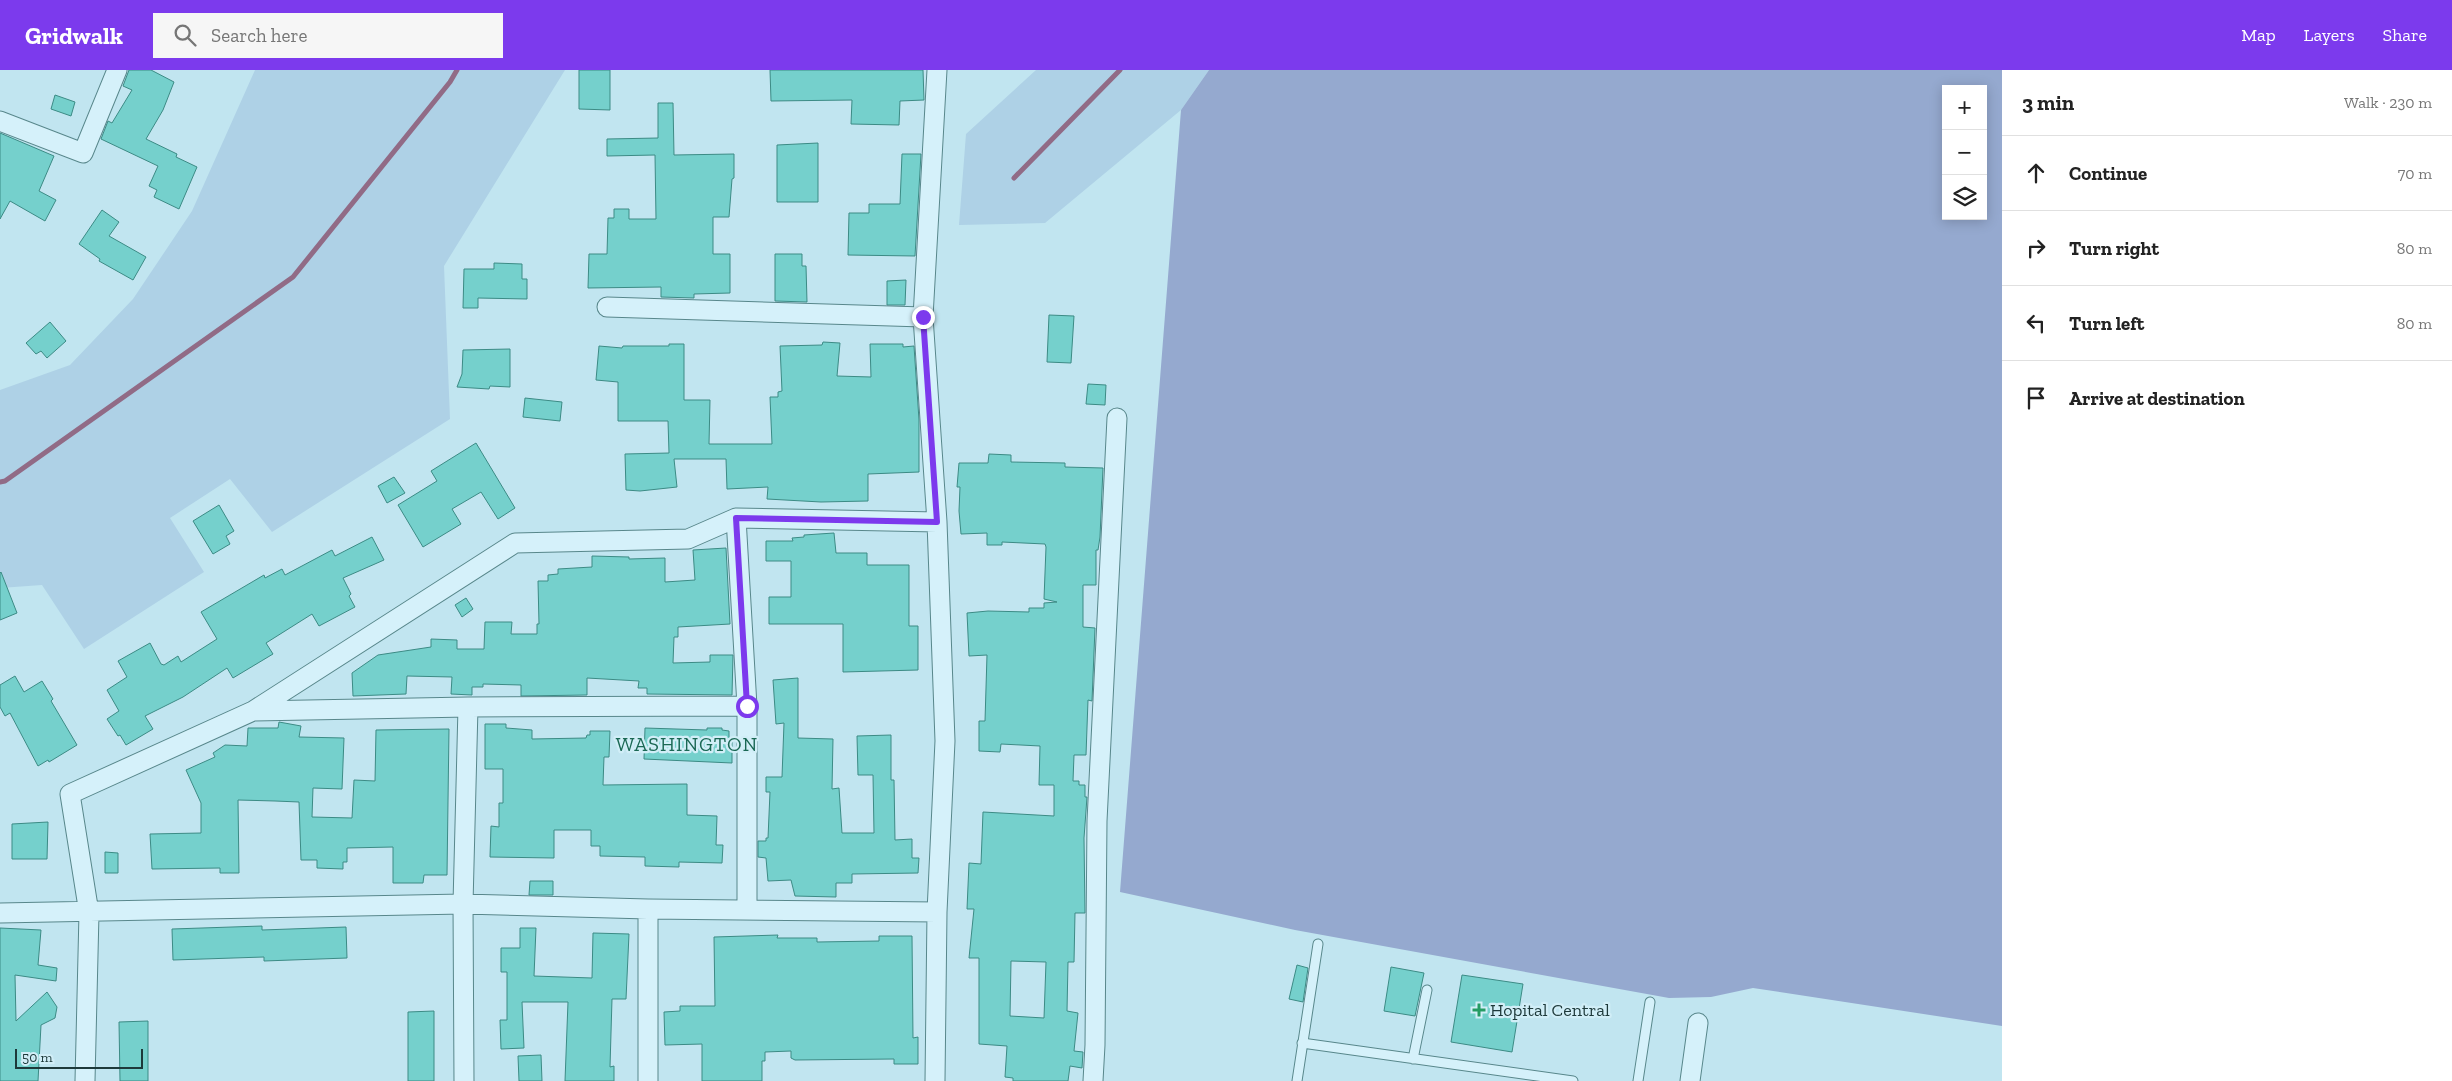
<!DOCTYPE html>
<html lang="en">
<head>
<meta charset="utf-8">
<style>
  :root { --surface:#fff; --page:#f6f6f6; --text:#222; --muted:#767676; --line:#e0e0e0; --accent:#7c3aed }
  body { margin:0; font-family:"Zilla Slab",serif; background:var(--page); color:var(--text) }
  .controls { position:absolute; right:15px; top:15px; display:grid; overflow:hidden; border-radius:0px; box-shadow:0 2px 12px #0003 }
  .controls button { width:45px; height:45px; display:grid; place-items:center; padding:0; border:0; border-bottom:1px solid var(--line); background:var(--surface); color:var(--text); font:25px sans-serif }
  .scale { position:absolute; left:15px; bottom:12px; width:128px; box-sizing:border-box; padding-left:5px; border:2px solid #1d393a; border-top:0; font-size:14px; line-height:18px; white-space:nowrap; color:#1d393a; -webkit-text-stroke:4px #d1eef7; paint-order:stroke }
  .stop { position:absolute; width:15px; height:15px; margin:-11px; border:4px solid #7c3aed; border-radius:50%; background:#fff }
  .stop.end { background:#7c3aed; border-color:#fff; box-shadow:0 1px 5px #0008 }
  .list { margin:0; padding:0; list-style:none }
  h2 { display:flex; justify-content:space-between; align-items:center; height:65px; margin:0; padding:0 20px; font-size:21px }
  h2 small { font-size:16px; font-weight:400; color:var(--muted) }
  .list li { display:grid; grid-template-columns:32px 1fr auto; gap:15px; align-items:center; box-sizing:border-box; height:75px; padding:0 20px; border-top:1px solid var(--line) }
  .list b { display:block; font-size:19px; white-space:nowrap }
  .list em { font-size:16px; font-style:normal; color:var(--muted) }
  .icon { flex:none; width:28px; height:28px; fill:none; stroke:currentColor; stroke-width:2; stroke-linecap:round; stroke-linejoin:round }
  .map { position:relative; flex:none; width:2002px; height:1011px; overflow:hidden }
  header { display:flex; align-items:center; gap:30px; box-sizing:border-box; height:70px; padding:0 25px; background:var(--accent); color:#fff }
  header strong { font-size:24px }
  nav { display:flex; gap:28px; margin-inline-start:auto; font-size:18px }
  .search { width:350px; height:45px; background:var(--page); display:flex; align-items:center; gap:12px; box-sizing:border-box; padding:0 18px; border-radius:0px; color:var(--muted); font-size:19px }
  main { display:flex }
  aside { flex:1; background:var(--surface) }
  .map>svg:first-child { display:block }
</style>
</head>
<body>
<header>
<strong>Gridwalk</strong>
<div class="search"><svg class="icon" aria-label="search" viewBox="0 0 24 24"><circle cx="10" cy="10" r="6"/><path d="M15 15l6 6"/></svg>Search here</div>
<nav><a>Map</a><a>Layers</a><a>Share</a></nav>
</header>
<main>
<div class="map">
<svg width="2002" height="1011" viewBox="0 0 2002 1011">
  <rect width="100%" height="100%" fill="#c1e5f0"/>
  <path fill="#aed1e6" d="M255,0h310l-121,196 6,153 -178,113 -42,-53 -60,39 34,54 -120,77 -42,-64 -42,3v-198l70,-25 63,-66 59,-88z
    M1036,0h173l-28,40 -136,113 -86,2 7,-91z"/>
  <path fill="#95a9cf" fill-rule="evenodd" d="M1209,0h793v956l-249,-38 -42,9 -42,1 -374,-68 -175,-38 61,-782zM1946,19h37v127h-37z"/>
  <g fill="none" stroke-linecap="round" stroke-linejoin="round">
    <path stroke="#916b86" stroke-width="5" d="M1014,108l106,-108
      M0,412l5,-1 288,-204 157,-195 7,-12"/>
  </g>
  <path fill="#75d0cc" stroke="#3c8b85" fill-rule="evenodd" d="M129,0h22l23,12 -11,28 -17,29 31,15 -1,3 21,10 -18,42 -25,-12 3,-7 -8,-4 9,-20 -57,-27 7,-18 4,2 20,-33 -9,-4z
    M579,0h31v40l-31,-1z
    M770,0h153l1,30 -24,1 -1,24 -48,-1 1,-24 -81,1z
    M55,25l20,7 -4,14 -20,-7z
    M658,33h15l1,52 60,-1v24l-2,1 -3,38h-16v37h17v39l-36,1v4l-33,-1v-10l-73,1 1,-34h18l1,-36h6v-9h15v10h27l-1,-64 -48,1v-17l51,-1z
    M0,63l54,23 -15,35 17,9 -11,21 -35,-20 -10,18z
    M818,73v59h-41v-57z
    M902,84h19l-6,102 -67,-1 1,-42h20v-9h31z
    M102,140l17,12 -10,14 37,21 -13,23 -34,-19 1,-2 -21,-15z
    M775,184h27v12h4l1,36 -32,-1z
    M494,193l28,1v15h5v20l-49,-1v10h-15l1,-39h30z
    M906,210l-1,25h-18v-24z
    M1049,245l25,1 -3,47 -24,-1z
    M50,252l16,19 -19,17 -6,-7 -5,3 -10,-11z
    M823,272l17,1 -3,33 34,1 -1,-33h33v3l11,-1 5,74v52l-51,2v27l-47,1 -54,-3 1,-12 -41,2 -1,-30h-52l3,28 -37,4 -14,-1 -1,-36 44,-1 -1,-32h-50v-39l-22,-2 3,-34 23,2 1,-2h46v-2h15v56h26l-1,44h63l-2,-47h8v-5l4,-1 -2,-45 42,-1z
    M510,279v38l-20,-1 -1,3 -32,-2 5,-13 1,-24z
    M1088,314l18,1 -1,20 -19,-1z
    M525,328l37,4 -2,19 -37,-4z
    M476,373l39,65 -17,11 -17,-27 -29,17 9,15 -38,23 -25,-42 39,-24 -6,-10z
    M989,384l22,1v7l54,1v4l38,1 -3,69 -2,13h-2v35h-13v42l12,1 -3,73 -4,-1 -2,55h-12l-1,26h6v4h6v12h2l-3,41 1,75h-10l-1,49h-6l-1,49 11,2 -4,38 9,1 -1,16 -12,-2 -2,15h-55v-3l-8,-1 2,-31 -28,-2v-86h-10l5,-49h-7l2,-46 12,1 2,-52 71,4v-31h-15l1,-39 -39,-2 -1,8 -21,-1v-30h6l2,-66 -18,1 -2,-43 21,-2 41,1v-4h15v-5l13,-1 -13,-3 2,-52 -1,-3 -43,-2v3h-15v-12l-26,1 -2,-23 1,-24h-3l2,-24h29zM1011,891l35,1 -2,56 -34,-2z
    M394,407l11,16 -18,10 -9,-17z
    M219,435l15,26 -8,5 4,8 -17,10 -20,-33z
    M834,463l2,20h31v12h42v61h9v44l-75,2v-48h-74v-27h22v-36h-25v-20h27l-1,-3 12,-1v-2z
    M372,467l12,23 -41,18 8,16 -2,2 6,11 -36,19 -7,-12 -46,29 7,11 -40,24 -6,-10 -44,29 -38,19 8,13 -27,16 -6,-10 -2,1 -11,-17 12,-8 -12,-21 20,-13 -9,-16 32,-18 11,21 3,1 14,-9 3,6 36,-23 -16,-27 63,-37 1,3 17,-9 3,6 47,-25 3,6z
    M726,478l4,76 -52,3v10h-4l-1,26 37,-1v-7h23l-1,40 -85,-1v-6h-9l1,-7 -52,-3v17l-66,1v-11l-38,-1v3h-11v8l-21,-1 1,-17 -45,-1 -1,18 -53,2 -1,-23 26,-18 53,-8v-8l26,1v9h27l1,-27h27l-1,12h26v-10h2l-1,-43h10v-6l10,-1v-5l34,-2v-11l37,1v2l36,-1v24l30,-2 -2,-30z
    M1,502l16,41 -17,7v-47z
    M466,528l7,11 -11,8 -7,-12z
    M15,606l9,16 18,-11 11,18 -2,2 26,44 -28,17 -1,-2 -10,6 -28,-53 -5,3 -5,-9v-22z
    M798,608v60l35,1 -1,50 7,-1 3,45h32l-1,-58h-15l-1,-39 34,-1v45h3l1,60 17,-1v19h7l-1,15 -66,1v9h-16v14l-41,-1 -4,-16 -23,1 -2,-23 -8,-1v-16h8v-3h2l2,-46h-4v-15h16l2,-54 -8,1 -3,-44z
    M279,652l22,4 -2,11 45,1 -2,51 -29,-1 -1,29 40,1 2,-38 21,1 1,-51 73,-1 -2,146h-23l-1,8h-30v-36l-46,1v14h-4v7l-26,-1v-8h-16l-2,-58 -24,-1 -37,-1 1,73h-19v-5l-68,1 -2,-35 51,-1v-30l-15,-33 29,-13 -2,-4 12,-8 22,1 1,-18h30z
    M485,654h21v4l26,2v9l54,-1 1,-3h3v-4h20l-1,26h-5l-1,28 84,-1v31l30,1 -1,29h7l-1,18 -43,-1v5l-34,-1v-9l-45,-1v-10h-9v-16h-37v28l-64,-1 1,-31 8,1v-24h4v-34h-18z
    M645,658l62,2v-2h15v2l7,1v7h3v25l-88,-4z
    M48,752l-1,37h-35v-35z
    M105,782l13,1v20h-13z
    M530,811h23v14h-24z
    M262,856v4l84,-3 1,31 -83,3v-4l-91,3 -1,-31z
    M0,858l41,2 -3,35 19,3 -1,13 -41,-6 1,46 31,-29 10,15 -2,11 -14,7 -3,56h-38z
    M520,858h16l-2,48 58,2 1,-45 36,1 -3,65h-14l-2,68 4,-1v15h-49l3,-79h-46l2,46 -23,1 -1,-29h7v-48h-6v-24h19z
    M778,865l-1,3h40v4l62,-1v-5h33l1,102 5,-1v27h-24v-5l-99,1 -4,-2v-7l-26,1v9h-3v20h-60v-37l-37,1 -1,-33 16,-1v-5h35l-1,-69z
    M1297,895l11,3 -5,34 -14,-3z
    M1391,897l33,6 -9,43 -31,-5z
    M1462,905l61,9 -11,68 -61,-10z
    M434,941v70h-26v-69z
    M148,951v60h-28l-1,-59z
    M541,985l1,26h-23l-1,-25z"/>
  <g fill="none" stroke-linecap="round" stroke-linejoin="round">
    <defs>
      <path id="lane" d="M1302,973l271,38
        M1413,989l14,-69
        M1297,1011l21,-137
        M1638,1011l12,-79"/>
      <path id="street" d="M0,51l83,32 34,-83
        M607,237l316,10
        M736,448l11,188v203
        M253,641l215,-4 279,-1
        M0,843l463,-9 185,5 289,3
        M85,1011l4,-168 -19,-119 183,-83 262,-168 173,-4 48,-21 201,4
        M464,1011l-1,-177 5,-197
        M648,1011v-172
        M935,1011l2,-169 8,-171 -8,-219 -14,-205 14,-247
        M1093,1011l2,-36 2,-224 20,-403
        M1690,1011l8,-58"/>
    </defs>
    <use href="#lane" stroke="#58878b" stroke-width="11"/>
    <use href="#street" stroke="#58878b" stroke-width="21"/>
    <use href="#lane" stroke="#d5f1fa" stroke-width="9"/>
    <use href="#street" stroke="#d5f1fa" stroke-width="19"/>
  </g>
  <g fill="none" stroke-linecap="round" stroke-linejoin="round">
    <path stroke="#7c3aed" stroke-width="6" d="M747,636l-11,-188 201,4 -14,-205"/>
  </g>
  <path fill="#259c64" stroke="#d1eef7" stroke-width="2" d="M1476.5 932.5h5v5h5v5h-5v5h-5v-5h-5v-5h5z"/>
  <g text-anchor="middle" stroke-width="4.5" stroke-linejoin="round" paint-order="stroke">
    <g font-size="18" fill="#1d393a" stroke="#d1eef7" text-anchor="start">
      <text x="1490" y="946">Hopital Central</text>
    </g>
    <g font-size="20" letter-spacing="1" fill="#1a6854" stroke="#d1eef7">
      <text x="687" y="681">WASHINGTON</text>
    </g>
  </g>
</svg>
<div class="controls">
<button>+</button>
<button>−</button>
<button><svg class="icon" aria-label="layers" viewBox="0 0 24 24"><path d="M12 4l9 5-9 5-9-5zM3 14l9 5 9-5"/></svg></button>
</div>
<div class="scale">50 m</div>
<div class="stop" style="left:747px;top:636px"></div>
<div class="stop end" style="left:923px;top:247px"></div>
</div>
<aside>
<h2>3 min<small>Walk · 230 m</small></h2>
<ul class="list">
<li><svg class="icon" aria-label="ahead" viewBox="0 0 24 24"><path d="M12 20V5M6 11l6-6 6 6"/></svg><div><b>Continue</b></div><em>70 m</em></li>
<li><svg class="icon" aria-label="right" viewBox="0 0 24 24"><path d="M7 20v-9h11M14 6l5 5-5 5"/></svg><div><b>Turn right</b></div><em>80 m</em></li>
<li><svg class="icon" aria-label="left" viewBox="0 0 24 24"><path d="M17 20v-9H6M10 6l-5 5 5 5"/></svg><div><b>Turn left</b></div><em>80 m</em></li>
<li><svg class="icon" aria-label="arrive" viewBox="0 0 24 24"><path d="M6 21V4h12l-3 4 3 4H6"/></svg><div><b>Arrive at destination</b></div></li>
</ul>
</aside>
</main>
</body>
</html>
